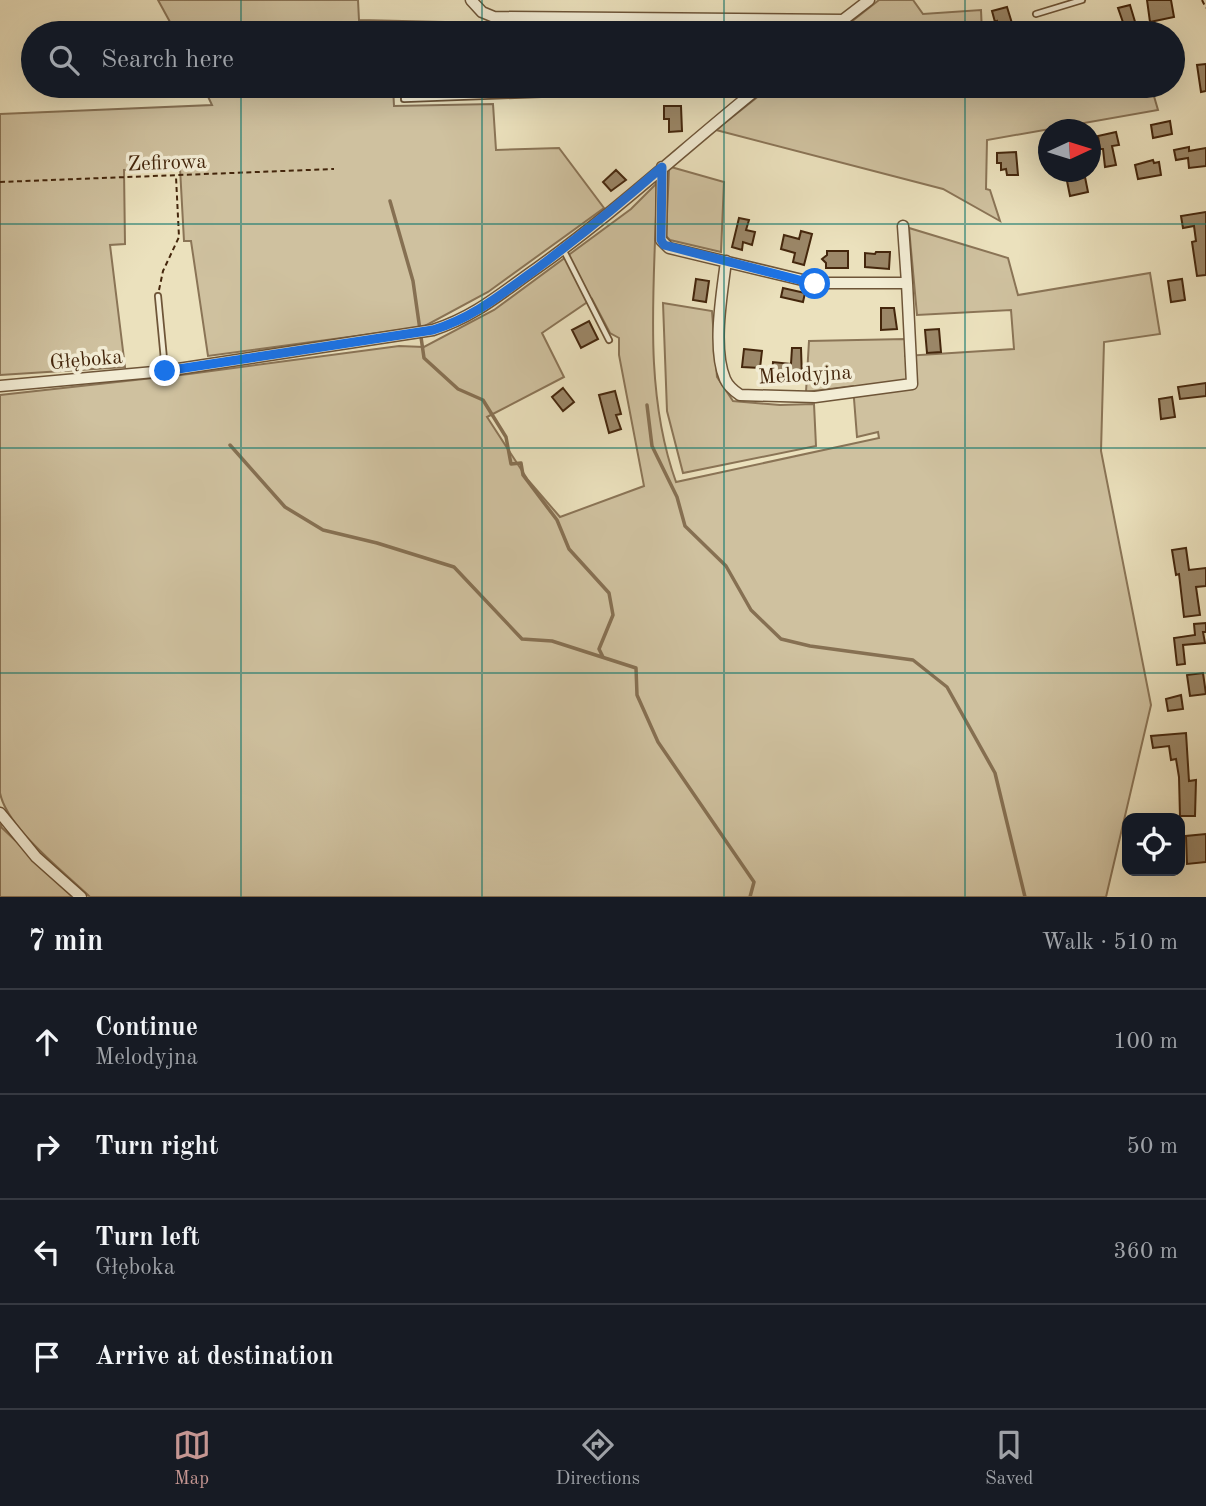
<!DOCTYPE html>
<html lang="en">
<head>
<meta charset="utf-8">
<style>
  :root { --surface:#171b24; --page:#242831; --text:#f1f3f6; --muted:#9ea1a6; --line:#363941; --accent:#c59692 }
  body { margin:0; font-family:"Old Standard TT",serif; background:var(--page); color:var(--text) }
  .controls { position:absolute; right:21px; bottom:21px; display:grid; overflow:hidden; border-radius:14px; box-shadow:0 7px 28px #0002 }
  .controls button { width:63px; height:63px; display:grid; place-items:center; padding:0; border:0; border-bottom:2px solid var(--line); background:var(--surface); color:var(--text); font:35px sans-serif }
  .compass { position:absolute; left:1038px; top:119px; width:63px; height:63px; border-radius:50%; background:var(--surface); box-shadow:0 7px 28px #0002; rotate:86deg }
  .stop { position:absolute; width:21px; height:21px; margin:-16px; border:5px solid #1a73e8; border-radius:50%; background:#fff }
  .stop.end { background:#1a73e8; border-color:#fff; box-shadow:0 2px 7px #0008 }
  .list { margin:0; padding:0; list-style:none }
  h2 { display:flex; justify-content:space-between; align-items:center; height:91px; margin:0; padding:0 28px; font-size:30px }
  h2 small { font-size:23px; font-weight:400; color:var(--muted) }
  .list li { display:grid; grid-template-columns:46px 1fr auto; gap:21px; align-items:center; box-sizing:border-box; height:105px; padding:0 28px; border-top:2px solid var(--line) }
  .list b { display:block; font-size:26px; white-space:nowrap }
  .list p { margin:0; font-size:23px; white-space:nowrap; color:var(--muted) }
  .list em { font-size:23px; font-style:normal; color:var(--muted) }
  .icon { flex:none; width:38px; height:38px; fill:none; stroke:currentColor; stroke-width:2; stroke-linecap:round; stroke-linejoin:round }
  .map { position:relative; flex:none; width:1206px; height:897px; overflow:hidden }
  .search { position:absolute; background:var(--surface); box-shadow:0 7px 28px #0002; left:21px; right:21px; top:21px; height:77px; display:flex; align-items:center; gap:18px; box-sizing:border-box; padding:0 24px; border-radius:38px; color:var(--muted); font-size:26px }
  .sheet { height:511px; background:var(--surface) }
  nav { display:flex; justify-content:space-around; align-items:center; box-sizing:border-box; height:98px; border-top:2px solid var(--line); background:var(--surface); font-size:19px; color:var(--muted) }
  nav a { display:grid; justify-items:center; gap:4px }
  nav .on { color:var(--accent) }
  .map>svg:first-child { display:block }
</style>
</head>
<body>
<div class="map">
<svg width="1206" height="897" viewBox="0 0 1206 897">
  <rect width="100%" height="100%" fill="#ebe1bd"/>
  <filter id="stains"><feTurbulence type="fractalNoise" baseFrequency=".00286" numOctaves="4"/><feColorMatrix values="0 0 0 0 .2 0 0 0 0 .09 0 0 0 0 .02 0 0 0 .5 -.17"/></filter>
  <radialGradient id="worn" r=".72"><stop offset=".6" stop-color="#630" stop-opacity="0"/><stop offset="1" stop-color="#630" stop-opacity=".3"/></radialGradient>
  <path fill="#cfc19f" stroke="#8a7456" stroke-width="2" fill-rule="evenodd" d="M158,0h200l1,20 216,5h250l-10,8h-639z
    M879,0h34l10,14 58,-4 1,23h-145z
    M203,86h190l1,20 99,-2 3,46 63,-2 45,60 -116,84 -65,35 -215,29 -17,-115h-7l-4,-73 -56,2 1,74 -15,1 15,122 -125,8v-261l212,-9z
    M771,86h380l7,24 -171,30 -1,49 4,1 10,31 -57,-32 -227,-59z
    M671,167l53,15 -3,70 -51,-12 -4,-4 3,-66z
    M657,183c-2,98 -15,205 19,299l203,-44 -1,-6 -21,5 -4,-51 -47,6 3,-51 96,-2v17l109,-7 -3,-39 -94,5 -8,-87 99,30 10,37 132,-22 10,61 -56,8 -3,109 50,254 -45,192h-1016c-27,-26 -83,-69 -90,-104v-398l189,-21 210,-28 25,1 70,-37 137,-101zM592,299l18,34 9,5v17l25,131 -84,31 -32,-37 -41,-63 77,-40 -22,-44z
    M663,303l49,8 5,66 16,24 47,4 34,-1 2,42 -133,27 -16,-62z
    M0,824l2,4 73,69h-75z"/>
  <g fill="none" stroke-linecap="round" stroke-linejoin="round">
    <path stroke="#867052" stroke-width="3.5" d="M390,201l23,80 11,77 34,31 25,11 23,37 5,27 10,-1 2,12 34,45 12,29 40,44 4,22 -14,34 4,8
      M647,405l5,41 25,51 8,29 41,40 25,44 30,29 29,7 103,14 34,27 48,86 30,124
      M230,445l55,62 38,23 54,13 77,24 68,72 30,2 84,27 1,27 21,47 96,140 -4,15"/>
  </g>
  <path fill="#9b8768" stroke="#44260c" stroke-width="2" d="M1147,0h24l3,17 -24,5z
    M1130,5l6,20 -11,3 -7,-20z
    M1007,7l8,26h-15l-3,-12 -2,1 -3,-11z
    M1206,64v27l-5,1 -4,-27z
    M664,106h17l1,25 -13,1v-13h-5z
    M1170,121l2,13 -19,4 -2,-13z
    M1116,132l3,13 -7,1 4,19 -11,2 -2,-18h-3l-2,-13z
    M1189,147v4l17,-3v18l-17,2 -1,-10 -12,2 -2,-10z
    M1016,152l2,23h-11l-1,-6 -5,1v-7h-4v-10z
    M1153,160l1,3 5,-1 2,13 -23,4 -3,-14z
    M616,170l10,10 -15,11 -8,-9z
    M1085,177l3,15 -18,4 -3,-15z
    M1206,212v63l-9,1 -5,-34 4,-1 -2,-15 -11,2 -2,-12z
    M739,218l10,2 -3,10 9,2 -3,13 -9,-3 -1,8 -10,-3z
    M801,231l11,3 -8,31 -11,-3 2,-9 -14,-4 3,-14 15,4z
    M827,251h21v17h-22v-5l-4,-4 5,-4z
    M876,252h14l-1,17 -24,-2v-14l10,1z
    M696,279l13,2 -3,21 -13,-2z
    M1182,279l3,21 -14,2 -3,-21z
    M783,288l22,5 -2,9 -22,-5z
    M881,308h13l3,21 -16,1z
    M589,321l9,18 -17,9 -9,-18z
    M939,329l2,23 -14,1 -2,-23z
    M792,348h9l1,31 -30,-4 1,-13 18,2z
    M744,349l18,2 -2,17 -18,-1z
    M1206,383v13l-26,3 -2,-12z
    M563,388l11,14 -11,9 -11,-14z
    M615,391l6,23 -5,1 5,14 -12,4 -10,-38z
    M1172,397l3,20 -14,2 -2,-20z
    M1186,548l3,22 17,-2v18l-10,1 4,28 -16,2 -5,-43 -3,1 -4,-25z
    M1206,623v9h-3l2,11 -22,2 2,19 -8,1 -3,-27 21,-3 -1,-11z
    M1203,673l3,21 -16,2 -3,-21z
    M1181,695l2,14 -15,2 -2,-12z
    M1186,733l3,48 7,-1 -1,36h-15l-1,-39 -3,-18 -5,1 -2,-14 -16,2 -2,-12z
    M1206,834v28l-19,2 -1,-28z"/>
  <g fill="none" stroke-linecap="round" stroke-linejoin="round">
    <defs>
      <path id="service" d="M1036,14l46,-14
        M404,99l246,-9 103,1
        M564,251l45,89
        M158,296l7,74"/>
      <path id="minor" d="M471,0l11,12 12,5 349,3
        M826,33l43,-33
        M662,167l-1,73 8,8 146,35h92l5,101 -97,13 -75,-2c-6,-4 -12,-9 -15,-16 -13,-31 -3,-85 1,-118
        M903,226l4,57
        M0,386l165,-15 268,-41c43,-14 68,-37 104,-62 79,-56 149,-122 224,-182
        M0,813l36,44 45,40"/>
    </defs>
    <use href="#service" stroke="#6e5538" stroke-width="8"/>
    <use href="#minor" stroke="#6e5538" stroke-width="13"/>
    <path stroke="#44260c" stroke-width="2" stroke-dasharray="5 3.5" stroke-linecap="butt" d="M1202,0l4,8
      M0,182l334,-13
      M159,290l4,-19 16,-34 -3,-60"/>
    <use href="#service" stroke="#f2ecd4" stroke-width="4.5"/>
    <use href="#minor" stroke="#f2ecd4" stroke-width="10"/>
  </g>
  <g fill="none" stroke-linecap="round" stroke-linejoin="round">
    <path stroke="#1a73e8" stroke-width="9" d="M165,371l268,-41c41,-13 67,-35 102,-60 44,-33 86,-67 127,-103l-1,73 3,5 151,39"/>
  </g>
  <path fill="none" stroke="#0f766e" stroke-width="2" stroke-opacity="0.55" d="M241,0v33M482,0v33M724,0v33M965,0v33M241,86v811M482,86v811M724,86v811M965,86v811M0,224h1206M0,448h1206M0,673h1206"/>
  <g text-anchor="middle" stroke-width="7" stroke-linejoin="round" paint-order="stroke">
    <g font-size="21" fill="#44260c" stroke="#f2ecd4">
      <text transform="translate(167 162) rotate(-2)" y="7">Zefirowa</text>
      <text transform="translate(86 359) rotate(-5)" y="7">Głęboka</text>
      <text transform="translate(805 374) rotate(-3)" y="7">Melodyjna</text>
    </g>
  </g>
  <rect width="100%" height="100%" filter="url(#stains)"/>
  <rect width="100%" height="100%" fill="url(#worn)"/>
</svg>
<div class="controls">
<button><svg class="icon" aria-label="locate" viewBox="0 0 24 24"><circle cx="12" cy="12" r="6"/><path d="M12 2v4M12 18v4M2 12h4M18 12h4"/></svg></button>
</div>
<svg class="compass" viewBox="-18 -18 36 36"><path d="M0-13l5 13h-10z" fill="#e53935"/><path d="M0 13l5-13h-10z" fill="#9ea1a6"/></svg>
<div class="stop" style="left:815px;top:284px"></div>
<div class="stop end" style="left:165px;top:371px"></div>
<div class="search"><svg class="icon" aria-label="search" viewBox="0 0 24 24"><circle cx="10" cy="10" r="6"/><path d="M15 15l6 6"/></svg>Search here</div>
</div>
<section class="sheet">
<h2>7 min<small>Walk · 510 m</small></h2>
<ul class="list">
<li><svg class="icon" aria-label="ahead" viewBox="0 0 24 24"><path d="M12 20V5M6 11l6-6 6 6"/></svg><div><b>Continue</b><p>Melodyjna</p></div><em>100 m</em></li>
<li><svg class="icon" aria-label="right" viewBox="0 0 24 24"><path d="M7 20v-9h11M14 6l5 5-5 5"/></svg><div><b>Turn right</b></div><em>50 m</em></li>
<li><svg class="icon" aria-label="left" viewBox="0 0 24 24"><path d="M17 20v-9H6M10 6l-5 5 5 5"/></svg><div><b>Turn left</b><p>Głęboka</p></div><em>360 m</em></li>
<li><svg class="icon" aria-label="arrive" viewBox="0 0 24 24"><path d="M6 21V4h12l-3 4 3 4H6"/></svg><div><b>Arrive at destination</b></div></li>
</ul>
</section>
<nav>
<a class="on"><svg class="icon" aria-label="map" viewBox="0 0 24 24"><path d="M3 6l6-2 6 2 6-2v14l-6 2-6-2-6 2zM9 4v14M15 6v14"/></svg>Map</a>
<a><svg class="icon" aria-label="directions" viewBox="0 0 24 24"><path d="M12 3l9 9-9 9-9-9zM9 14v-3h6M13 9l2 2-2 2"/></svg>Directions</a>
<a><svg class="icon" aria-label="saved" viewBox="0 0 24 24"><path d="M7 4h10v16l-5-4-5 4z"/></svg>Saved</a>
</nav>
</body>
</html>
